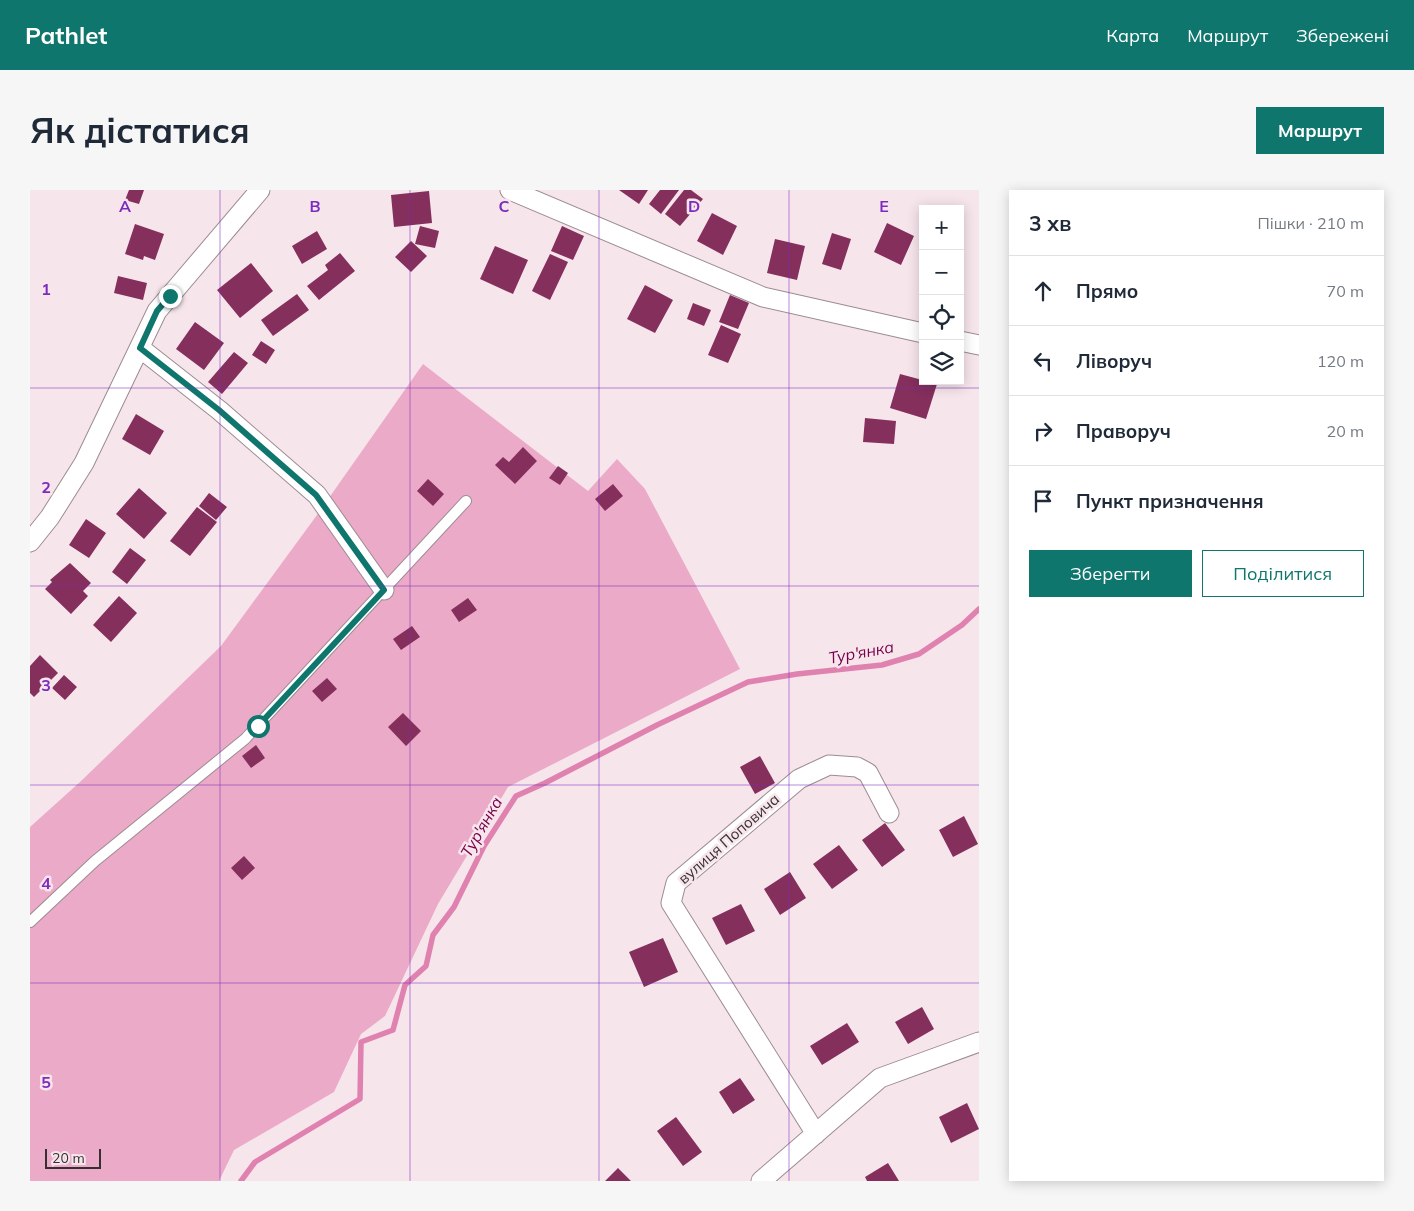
<!DOCTYPE html>
<html lang="uk">
<head>
<meta charset="utf-8">
<style>
  :root { --surface:#fff; --page:#f6f6f7; --text:#1f2937; --muted:#747a83; --line:#e0e1e3; --accent:#0f766e }
  body { margin:0; font-family:Mulish,sans-serif; background:var(--page); color:var(--text) }
  .controls { position:absolute; right:15px; top:15px; display:grid; overflow:hidden; border-radius:0px; box-shadow:0 2px 12px #0003 }
  .controls button { width:45px; height:45px; display:grid; place-items:center; padding:0; border:0; border-bottom:1px solid var(--line); background:var(--surface); color:var(--text); font:25px sans-serif }
  .scale { position:absolute; left:15px; bottom:12px; width:56px; box-sizing:border-box; padding-left:5px; border:2px solid #373033; border-top:0; font-size:14px; line-height:18px; white-space:nowrap; color:#373033; -webkit-text-stroke:4px #f7e5ec; paint-order:stroke }
  .stop { position:absolute; width:15px; height:15px; margin:-11px; border:4px solid #0f766e; border-radius:50%; background:#fff }
  .stop.end { background:#0f766e; border-color:#fff; box-shadow:0 1px 5px #0008 }
  .list { margin:0; padding:0; list-style:none }
  h2 { display:flex; justify-content:space-between; align-items:center; height:65px; margin:0; padding:0 20px; font-size:21px }
  h2 small { font-size:16px; font-weight:400; color:var(--muted) }
  .list li { display:grid; grid-template-columns:32px 1fr auto; gap:15px; align-items:center; box-sizing:border-box; height:70px; padding:0 20px; border-top:1px solid var(--line) }
  .list b { display:block; font-size:19px; white-space:nowrap }
  .list em { font-size:16px; font-style:normal; color:var(--muted) }
  .actions { display:flex; gap:10px; padding:15px 20px }
  .actions a { flex:1; padding:11px 0; border:1px solid var(--accent); border-radius:0px; text-align:center; font-size:18px; color:var(--accent) }
  .actions .main { background:var(--accent); color:#fff }
  .icon { flex:none; width:28px; height:28px; fill:none; stroke:currentColor; stroke-width:2; stroke-linecap:round; stroke-linejoin:round }
  .map { position:relative; flex:none; width:949px; height:991px; overflow:hidden; border-radius:0px }
  header { display:flex; align-items:center; gap:30px; box-sizing:border-box; height:70px; padding:0 25px; background:var(--accent); color:#fff }
  header strong { font-size:24px }
  nav { display:flex; gap:28px; margin-inline-start:auto; font-size:18px }
  .intro { display:flex; align-items:center; justify-content:space-between; box-sizing:border-box; height:120px; padding:0 30px }
  h1 { margin:0; font-size:35px }
  .button { padding:12px 22px; border-radius:0px; background:var(--accent); color:#fff; font-size:18px; font-weight:700 }
  main { display:flex; gap:30px; padding:0 30px }
  aside { flex:1; background:var(--surface); border-radius:0px; box-shadow:0 2px 12px #0003 }
  .map>svg:first-child { display:block }
</style>
</head>
<body>
<header>
<strong>Pathlet</strong>
<nav><a>Карта</a><a>Маршрут</a><a>Збережені</a></nav>
</header>
<div class="intro"><h1>Як дістатися</h1><a class="button">Маршрут</a></div>
<main>
<div class="map">
<svg width="949" height="991" viewBox="0 0 949 991">
  <rect width="100%" height="100%" fill="#f7e5ec"/>
  <path fill="#ebaac7" d="M393,174l165,127 29,-32 28,30 95,180 -232,118 -70,117 -53,112 -24,18 -27,58 -100,58 -15,31h-189v-354l50,-45 141,-136 96,-131z"/>
  <g fill="none" stroke-linecap="round" stroke-linejoin="round">
    <path stroke="#e082af" stroke-width="5.5" d="M211,991l14,-19 105,-63 1,-57 32,-12 12,-45 21,-19 7,-31 21,-28 30,-61 32,-50 29,-13 112,-58 91,-43 49,-8 85,-9 37,-11 43,-29 17,-16"/>
  </g>
  <path fill="#852f5c" d="M99,0h15l-5,14 -14,-4z
    M589,0h29l-9,14z
    M630,0h19l-18,24 -12,-10z
    M654,0h7l12,9 -23,27 -15,-12z
    M399,1l3,32 -38,4 -3,-32z
    M682,23l25,13 -14,29 -26,-14z
    M857,33l27,13 -13,29 -27,-13z
    M105,34l29,10 -9,26 -11,-4 -1,4 -18,-6z
    M390,36l19,5 -4,17 -20,-4z
    M532,36l22,10 -11,24 -22,-9z
    M287,41l10,18 -25,15 -10,-18z
    M802,43l19,6 -10,31 -19,-6z
    M745,49l30,7 -8,34 -30,-7z
    M381,51l16,15 -16,16 -16,-15z
    M465,56l33,14 -15,34 -33,-15z
    M310,63l15,18 -36,29 -12,-14 21,-16 -3,-5z
    M520,64l18,8 -18,38 -18,-9z
    M221,73l22,28 -33,27 -23,-28z
    M88,86l29,7 -4,17 -29,-7z
    M615,95l28,15 -18,33 -28,-14z
    M267,104l12,16 -36,26 -12,-16z
    M700,105l19,8 -11,26 -19,-7z
    M663,113l18,7 -7,16 -17,-7z
    M165,132l29,21 -20,27 -28,-21z
    M691,135l20,9 -13,29 -20,-8z
    M231,151l14,9 -9,14 -14,-9z
    M204,162l14,11 -26,31 -14,-12z
    M870,184l37,10 -11,35 -36,-11z
    M106,224l28,17 -14,24 -28,-16z
    M835,228l31,3 -2,23 -31,-2z
    M493,257l14,14 -22,23 -20,-19 8,-8 6,5z
    M528,276l10,7 -8,12 -11,-7z
    M398,289l16,15 -11,12 -16,-15z
    M583,294l10,12 -18,15 -10,-12z
    M109,298l28,25 -23,26 -28,-25z
    M179,303l18,14 -11,13 -17,-14z
    M167,317l20,15 -27,34 -20,-15z
    M56,329l20,14 -17,25 -20,-13z
    M100,358l16,12 -19,24 -15,-12z
    M40,373l21,20 -8,8 5,5 -17,18 -26,-25 7,-7 -2,-2z
    M89,406l18,17 -26,29 -18,-17z
    M438,408l9,12 -18,12 -8,-12z
    M382,436l8,11 -19,13 -8,-11z
    M10,465l18,18 -24,24 -4,-4v-27z
    M34,485l13,12 -12,13 -13,-12z
    M297,488l10,11 -15,13 -10,-11z
    M373,523l18,18 -15,15 -18,-19z
    M226,555l9,13 -14,10 -9,-12z
    M730,566l15,27 -20,11 -15,-27z
    M934,626l14,28 -25,13 -14,-27z
    M855,633l20,27 -23,17 -20,-27z
    M809,655l19,25 -26,19 -19,-25z
    M214,666l11,12 -13,12 -11,-12z
    M760,682l16,26 -26,17 -16,-26z
    M711,714l14,27 -29,14 -14,-27z
    M633,748l15,34 -34,15 -15,-35z
    M892,817l12,22 -26,15 -13,-22z
    M817,833l12,19 -37,23 -12,-19z
    M710,888l15,22 -22,14 -14,-22z
    M937,913l12,26 -28,14 -12,-26z
    M646,927l26,35 -19,14 -26,-35z
    M858,973l11,18h-32l-2,-4z
    M588,978l13,13h-26z"/>
  <g fill="none" stroke-linecap="round" stroke-linejoin="round">
    <defs>
      <path id="service" d="M0,732l65,-61 150,-122 221,-238"/>
      <path id="minor" d="M480,0l253,107 160,36
        M930,151l19,4
        M110,158l79,62 98,85 67,95
        M0,352l20,-25 34,-54 73,-152 103,-121
        M786,944l-145,-231 5,-20 123,-104 30,-14 28,2 11,6 21,40
        M731,991l119,-103 99,-36"/>
    </defs>
    <use href="#service" stroke="#9c8c92" stroke-width="12"/>
    <use href="#minor" stroke="#9c8c92" stroke-width="21"/>
    <use href="#service" stroke="#fff" stroke-width="10"/>
    <use href="#minor" stroke="#fff" stroke-width="19"/>
  </g>
  <g fill="none" stroke-linecap="round" stroke-linejoin="round">
    <path stroke="#0f766e" stroke-width="6" d="M140,106l-13,15 -17,37 79,62 97,85 68,95 -126,136"/>
  </g>
  <path fill="none" stroke="#7b2cbf" stroke-width="1" stroke-opacity="0.55" d="M190,0v991M380,0v991M569,0v991M759,0v991M0,198h949M0,396h949M0,595h949M0,793h949"/>
  <g text-anchor="middle" stroke-width="5" stroke-linejoin="round" paint-order="stroke">
    <g font-size="15" fill="#373033" stroke="#f7e5ec">
      <text transform="translate(699 649) rotate(-41)" y="5">вулиця Поповича</text>
    </g>
    <g font-size="16" font-style="italic" fill="#78004c" stroke="#f7e5ec">
      <text transform="translate(831 462) rotate(-10)" y="6">Тур'янка</text>
      <text transform="translate(451 637) rotate(-60)" y="6">Тур'янка</text>
    </g>
  </g>
  <g font-size="16" text-anchor="middle" font-weight="bold" fill="#7b2cbf" stroke="#f7e5ec" stroke-width="5" stroke-linejoin="round" paint-order="stroke">
    <text x="95" y="22">A</text>
    <text x="285" y="22">B</text>
    <text x="474" y="22">C</text>
    <text x="664" y="22">D</text>
    <text x="854" y="22">E</text>
    <text x="16" y="105">1</text>
    <text x="16" y="303">2</text>
    <text x="16" y="501">3</text>
    <text x="16" y="699">4</text>
    <text x="16" y="898">5</text>
  </g>
</svg>
<div class="controls">
<button>+</button>
<button>−</button>
<button><svg class="icon" aria-label="locate" viewBox="0 0 24 24"><circle cx="12" cy="12" r="6"/><path d="M12 2v4M12 18v4M2 12h4M18 12h4"/></svg></button>
<button><svg class="icon" aria-label="layers" viewBox="0 0 24 24"><path d="M12 4l9 5-9 5-9-5zM3 14l9 5 9-5"/></svg></button>
</div>
<div class="scale">20 m</div>
<div class="stop" style="left:228px;top:536px"></div>
<div class="stop end" style="left:140px;top:106px"></div>
</div>
<aside>
<h2>3 хв<small>Пішки · 210 m</small></h2>
<ul class="list">
<li><svg class="icon" aria-label="ahead" viewBox="0 0 24 24"><path d="M12 20V5M6 11l6-6 6 6"/></svg><div><b>Прямо</b></div><em>70 m</em></li>
<li><svg class="icon" aria-label="left" viewBox="0 0 24 24"><path d="M17 20v-9H6M10 6l-5 5 5 5"/></svg><div><b>Ліворуч</b></div><em>120 m</em></li>
<li><svg class="icon" aria-label="right" viewBox="0 0 24 24"><path d="M7 20v-9h11M14 6l5 5-5 5"/></svg><div><b>Праворуч</b></div><em>20 m</em></li>
<li><svg class="icon" aria-label="arrive" viewBox="0 0 24 24"><path d="M6 21V4h12l-3 4 3 4H6"/></svg><div><b>Пункт призначення</b></div></li>
</ul>
<div class="actions"><a class="main">Зберегти</a><a>Поділитися</a></div>
</aside>
</main>
</body>
</html>
